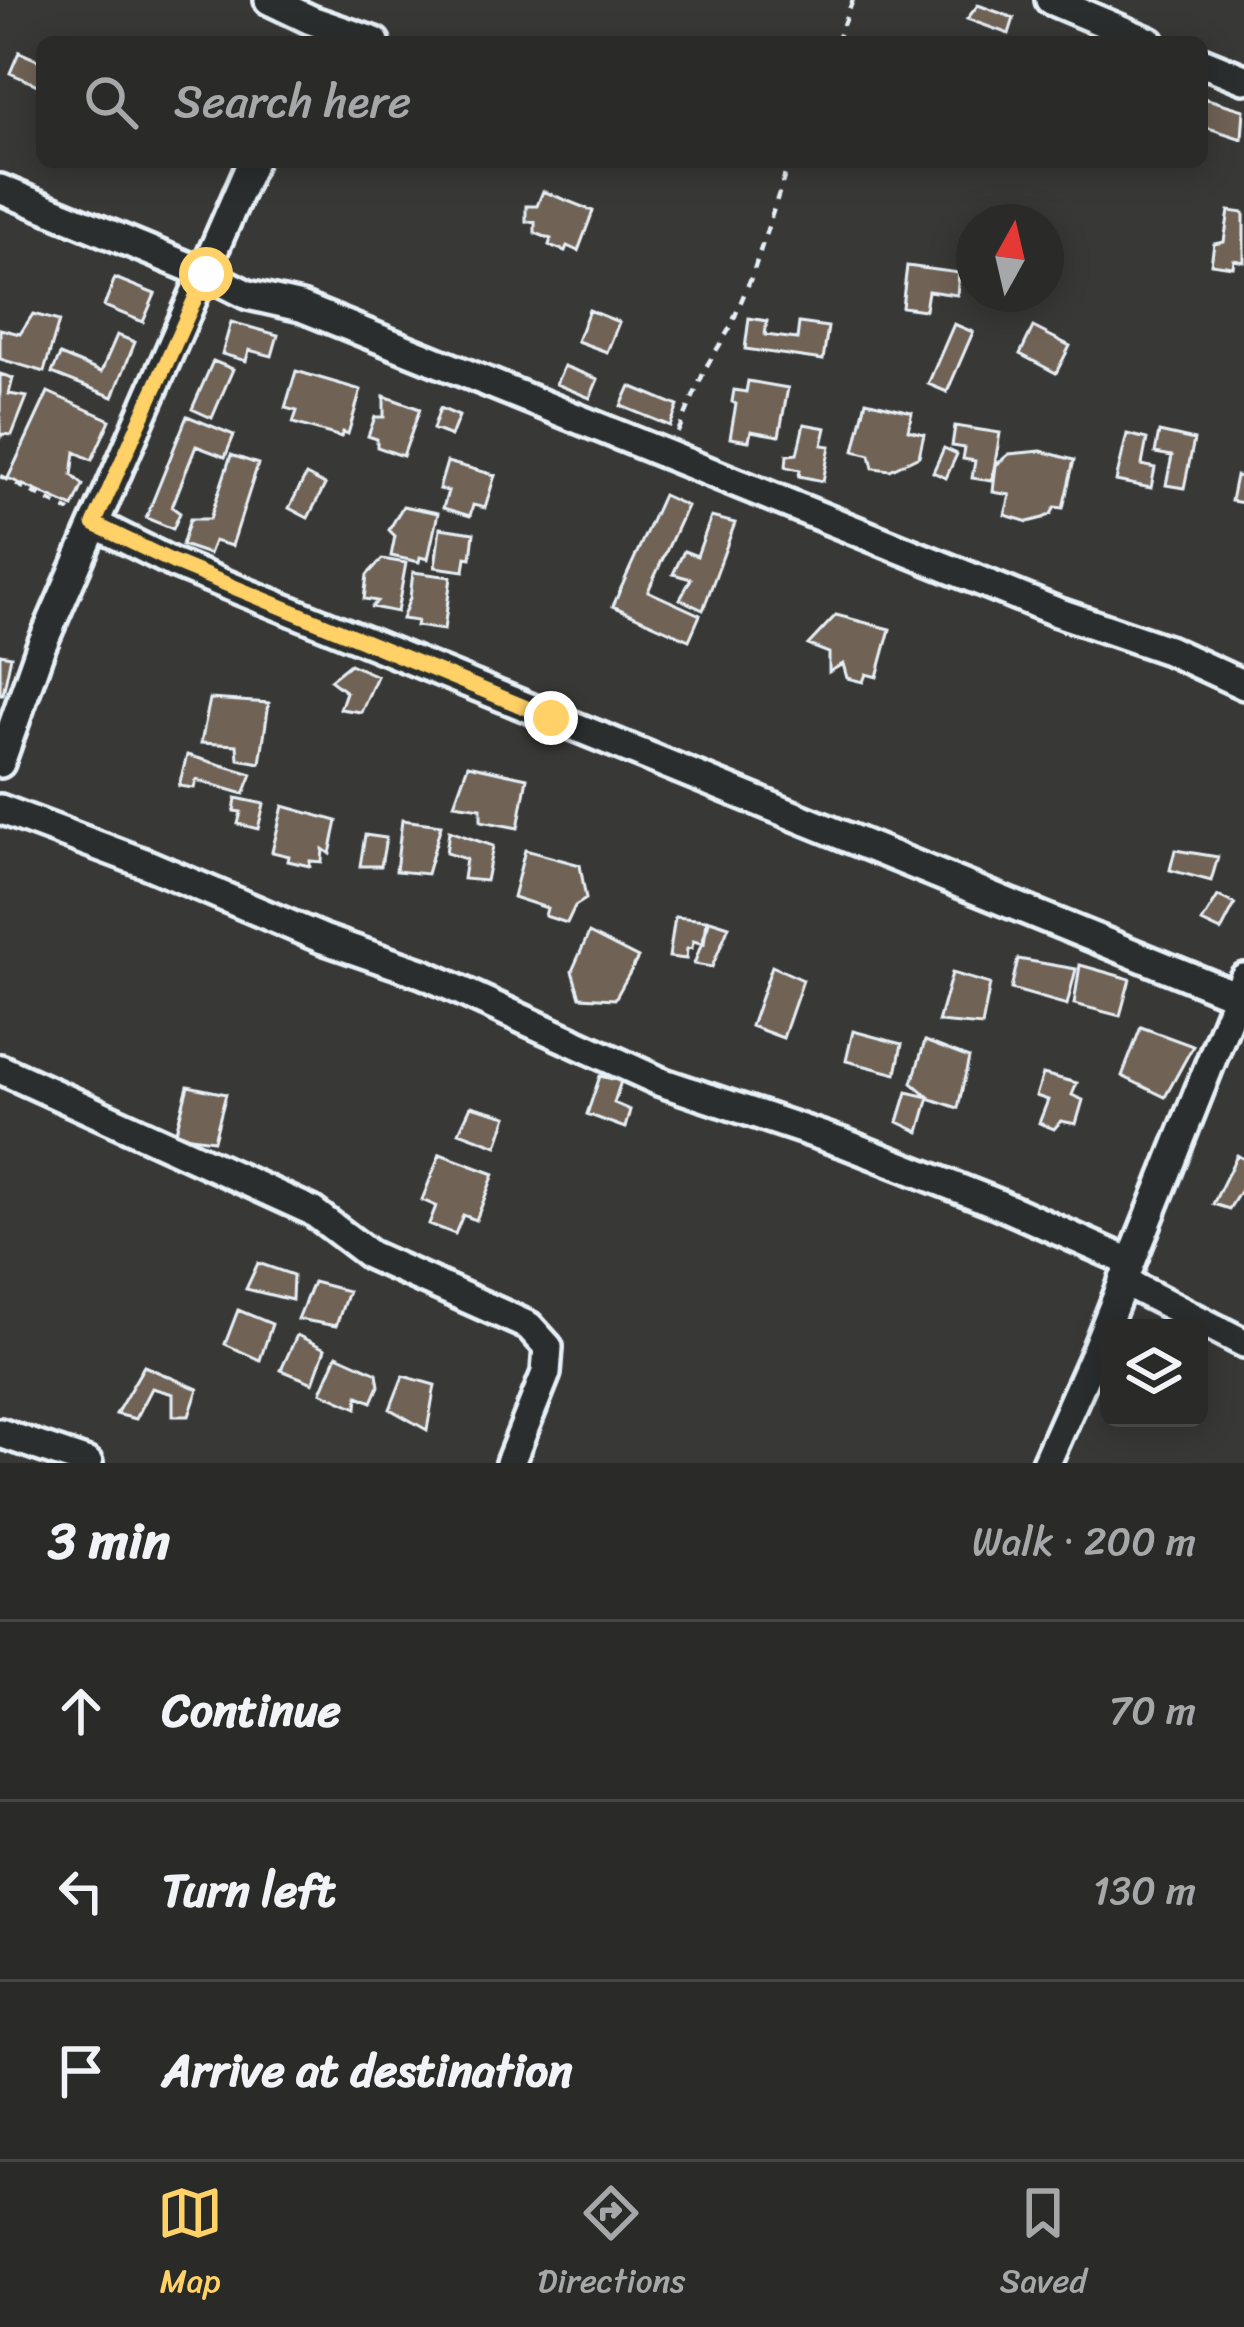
<!DOCTYPE html>
<html lang="en">
<head>
<meta charset="utf-8">
<style>
  :root { --surface:#2a2a28; --page:#363634; --text:#f1f3f6; --muted:#a5a7a8; --line:#464645; --accent:#ffd166 }
  body { margin:0; font-family:Sriracha,sans-serif; background:var(--page); color:var(--text) }
  .controls { position:absolute; right:36px; bottom:36px; display:grid; overflow:hidden; border-radius:18px; box-shadow:0 6px 30px #0003 }
  .controls button { width:108px; height:108px; display:grid; place-items:center; padding:0; border:0; border-bottom:3px solid var(--line); background:var(--surface); color:var(--text); font:60px sans-serif }
  .compass { position:absolute; left:956px; top:204px; width:108px; height:108px; border-radius:50%; background:var(--surface); box-shadow:0 6px 30px #0003; rotate:8deg }
  .stop { position:absolute; width:36px; height:36px; margin:-27px; border:9px solid #ffd166; border-radius:50%; background:#fff }
  .stop.end { background:#ffd166; border-color:#fff; box-shadow:0 3px 12px #0008 }
  .list { margin:0; padding:0; list-style:none }
  h2 { display:flex; justify-content:space-between; align-items:center; height:156px; margin:0; padding:0 48px; font-size:51px }
  h2 small { font-size:39px; font-weight:400; color:var(--muted) }
  .list li { display:grid; grid-template-columns:78px 1fr auto; gap:36px; align-items:center; box-sizing:border-box; height:180px; padding:0 48px; border-top:3px solid var(--line) }
  .list b { display:block; font-size:45px; white-space:nowrap }
  .list em { font-size:39px; font-style:normal; color:var(--muted) }
  .icon { flex:none; width:66px; height:66px; fill:none; stroke:currentColor; stroke-width:2; stroke-linecap:round; stroke-linejoin:round }
  .map { position:relative; flex:none; width:1244px; height:1463px; overflow:hidden }
  .search { position:absolute; background:var(--surface); box-shadow:0 6px 30px #0003; left:36px; right:36px; top:36px; height:132px; display:flex; align-items:center; gap:30px; box-sizing:border-box; padding:0 42px; border-radius:18px; color:var(--muted); font-size:45px }
  .sheet { height:696px; background:var(--surface) }
  nav { display:flex; justify-content:space-around; align-items:center; box-sizing:border-box; height:168px; border-top:3px solid var(--line); background:var(--surface); font-size:33px; color:var(--muted) }
  nav a { display:grid; justify-items:center; gap:6px }
  nav .on { color:var(--accent) }
  .map>svg:first-child { display:block }
</style>
</head>
<body>
<div class="map">
<svg width="1244" height="1463" viewBox="0 0 1244 1463">
  <rect width="100%" height="100%" fill="#383836"/>
  <filter id="ink" filterUnits="userSpaceOnUse"><feTurbulence type="fractalNoise" baseFrequency=".00833" numOctaves="2"/><feDisplacementMap in="SourceGraphic" scale="24" xChannelSelector="R" yChannelSelector="G"/><feConvolveMatrix kernelMatrix="1 2 1 2 8 2 1 2 1" color-interpolation-filters="sRGB"/></filter>
  <g filter="url(#ink)">
    <path fill="#6f6255" stroke="#e8f1f8" stroke-width="3" d="M978,5l36,13 -5,16 -42,-15z
      M19,52l23,10v25l-32,-14z
      M1204,98l40,12 -2,29 -40,-13z
      M543,191l50,20 -15,40 -11,-5 -2,5 -16,-6 2,-6 -16,-6v-11h-9v-16h11z
      M1229,211l15,2v49l-10,-2 -1,7 -22,-3 3,-20 10,-2z
      M907,266l52,7 -2,22 -29,-4 -3,19 -23,-3z
      M115,278l40,16 -12,28 -39,-16z
      M589,310l30,12 -12,30 -30,-11z
      M33,314l26,7 -15,51 -44,-13v-30l20,5z
      M749,318l18,3 -2,14 32,4 2,-16 29,4 -5,33 -78,-11z
      M231,322l47,13 -6,21 -23,-6 -3,11 -24,-7z
      M954,324l19,8 -26,60 -19,-8z
      M1033,327l37,19 -14,27 -36,-19z
      M117,335l18,7 -22,55 -61,-24 8,-18 41,17z
      M213,361l20,8 -21,49 -20,-9z
      M564,366l34,13 -8,19 -34,-14z
      M296,371l65,19 -13,44 -5,-2 -2,5 -48,-14 4,-12 -12,-3z
      M0,374l13,4 -4,16 18,3 -15,38 -10,-1 -2,6z
      M748,381l40,7 -9,48 -28,-5 -2,10 -19,-3 6,-34 -4,-2 2,-12 12,2z
      M630,386l48,20 -8,20 -49,-20z
      M48,392l62,28 -18,40 -17,-8 -3,23 11,10 -10,22 -65,-29z
      M384,396l36,13 -17,47 -26,-9v-8l-9,-3 7,-19h9z
      M866,401l46,11 -4,18 16,4 -5,22 -29,14 -17,-2 -3,-13 -16,-4z
      M440,408l19,8 -8,20 -18,-7z
      M187,416l47,19 -9,22 -29,-11 -24,61 8,6 -7,16 -27,-11z
      M804,424l22,4 -4,17 8,1 -7,35 -24,-5 1,-6 -14,-3 1,-12 10,-1z
      M955,426l45,7 -8,48 -20,-3 3,-17 -12,-2 2,-11 -13,-2z
      M1159,432l35,8 -10,48 -18,-3 6,-29 -17,-3z
      M1127,434l20,5 -5,26 13,3 -4,20 -35,-7z
      M944,448l13,6 -11,24 -13,-6z
      M1041,451l33,9 -11,48 -8,-1 -4,7 -8,4 -15,4 -23,-7 5,-20 -17,-3 3,-27 13,-11z
      M231,455l27,9 -26,82 -18,-5 -5,13 -27,-9 8,-26h20z
      M447,462l48,13 -10,33 -12,-3 -3,11 -27,-8 5,-17 -9,-2z
      M306,475l19,10 -17,33 -19,-10z
      M1236,476l8,1v26l-13,-2z
      M663,495l24,11 -39,85 52,24 -11,25 -76,-34z
      M403,506l35,7 -10,46 -8,-2 -1,5 -28,-6 4,-20 -6,-6z
      M711,517l24,6 -32,87 -23,-11 11,-20 -18,-5 11,-23 13,5z
      M440,528l34,5 -3,25 -5,-1 -2,14 -29,-4z
      M382,559l24,4 -9,49 -25,-5 5,-6 -13,-2 3,-24z
      M413,572l38,5 -7,53 -28,-4 1,-5 -15,-2 8,-21z
      M836,615l54,14 -13,48 -11,-3 -3,8 -16,-4 -4,-14 -14,8v-19l-21,-8z
      M0,654l11,2 -8,38h-3z
      M350,664l27,12 -16,36 -21,-3 6,-17 -16,-12z
      M210,699l59,4 -9,60 -22,-4 -1,-14 -36,-2z
      M187,755l65,19 -8,20 -48,-14 -2,8 -15,-2z
      M468,765l59,13 -9,50 -37,-7v-13l-27,-4z
      M236,798l28,6 -6,25 -20,-5 3,-12 -7,-1z
      M283,806l54,15 -7,33 -7,-5 -1,13 -12,-1v5l-22,-5 1,-5 -17,-4z
      M402,820l39,5 -14,49 -31,-3z
      M449,831l44,15 -7,35 -23,-2 3,-20 -20,-6z
      M365,835l21,3 -5,28h-21z
      M525,850l55,15 6,34 -11,7 -8,17 -22,-7 2,-8 -34,-11z
      M1175,850l43,7 -7,24 -41,-11z
      M1218,896l17,8 -14,27 -19,-9z
      M675,917l32,3 -3,24 -11,-3 -1,7 -5,1 -1,10 -17,-2z
      M710,920l19,6 -17,41 -18,-3z
      M589,933l49,25 -23,41 -35,-2 -8,-26z
      M1018,959l58,10 -9,36 -56,-16z
      M1080,965l50,14 -10,37 -46,-12z
      M772,966l31,14 -20,58 -32,-12z
      M952,973l38,11 -8,42 -44,-4z
      M1141,1027l52,19 -28,51 -43,-21z
      M853,1031l49,13 -6,30 -50,-13z
      M925,1041l44,17 -11,50 -27,-9 -19,-16z
      M1043,1074l34,9 -5,12 11,5 -7,24 -15,-3 -7,8 -15,-6 9,-23 -12,-4z
      M600,1076l21,5 -7,22 16,7 -5,18 -38,-14z
      M188,1086l38,8 -12,46 -39,-5z
      M907,1092l22,5 -10,35 -21,-10z
      M471,1106l36,10 -10,30 -38,-14z
      M440,1154l54,20 -18,46 -13,-5 -8,19 -26,-10 7,-18 -14,-6z
      M1237,1155l7,4v26l-15,24 -16,-5z
      M258,1263l35,12 -1,25 -46,-11z
      M313,1282l35,9 -12,35 -38,-7z
      M238,1310l34,14 -12,36 -35,-16z
      M297,1335l28,14 -12,34 -32,-13z
      M337,1355l40,18 2,13 -7,16 -14,-6 -1,12 -36,-16z
      M144,1366l54,23 -9,27h-16v-22l-21,-6 -16,31 -20,-5z
      M403,1376l32,9 -8,45 -37,-21z"/>
    <g fill="none" stroke-linecap="round" stroke-linejoin="round">
      <defs>
        <path id="street" d="M269,0l42,20 64,22
          M1050,0l100,42
          M1202,62l42,17
          M0,189l206,85 42,21 53,12 756,305 111,38 76,35
          M95,524l78,39 1064,433
          M0,763l40,-114 212,-487
          M0,809l147,55 176,75 101,35 237,108 185,62 150,59 134,59
          M0,1069l312,142 58,44 159,71 19,21 -2,26 -36,90
          M1123,1281l121,62
          M0,1433l88,30
          M1046,1463l51,-115 147,-370"/>
      </defs>
      <use href="#street" stroke="#e8f1f8" stroke-width="36"/>
      <path stroke="#e8f1f8" stroke-width="4.5" stroke-dasharray="9 9" stroke-linecap="butt" d="M836,42l17,-42
        M678,432l28,-65 24,-39 23,-55 36,-111
        M0,476l70,35"/>
      <use href="#street" stroke="#2a2d2e" stroke-width="27"/>
    </g>
  </g>
  <g fill="none" stroke-linecap="round" stroke-linejoin="round" filter="url(#ink)">
    <path stroke="#ffd166" stroke-width="15" d="M206,274l-112,250 79,38 378,156"/>
  </g>
</svg>
<div class="controls">
<button><svg class="icon" aria-label="layers" viewBox="0 0 24 24"><path d="M12 4l9 5-9 5-9-5zM3 14l9 5 9-5"/></svg></button>
</div>
<svg class="compass" viewBox="-18 -18 36 36"><path d="M0-13l5 13h-10z" fill="#e53935"/><path d="M0 13l5-13h-10z" fill="#a5a7a8"/></svg>
<div class="stop" style="left:206px;top:274px"></div>
<div class="stop end" style="left:551px;top:718px"></div>
<div class="search"><svg class="icon" aria-label="search" viewBox="0 0 24 24"><circle cx="10" cy="10" r="6"/><path d="M15 15l6 6"/></svg>Search here</div>
</div>
<section class="sheet">
<h2>3 min<small>Walk · 200 m</small></h2>
<ul class="list">
<li><svg class="icon" aria-label="ahead" viewBox="0 0 24 24"><path d="M12 20V5M6 11l6-6 6 6"/></svg><div><b>Continue</b></div><em>70 m</em></li>
<li><svg class="icon" aria-label="left" viewBox="0 0 24 24"><path d="M17 20v-9H6M10 6l-5 5 5 5"/></svg><div><b>Turn left</b></div><em>130 m</em></li>
<li><svg class="icon" aria-label="arrive" viewBox="0 0 24 24"><path d="M6 21V4h12l-3 4 3 4H6"/></svg><div><b>Arrive at destination</b></div></li>
</ul>
</section>
<nav>
<a class="on"><svg class="icon" aria-label="map" viewBox="0 0 24 24"><path d="M3 6l6-2 6 2 6-2v14l-6 2-6-2-6 2zM9 4v14M15 6v14"/></svg>Map</a>
<a><svg class="icon" aria-label="directions" viewBox="0 0 24 24"><path d="M12 3l9 9-9 9-9-9zM9 14v-3h6M13 9l2 2-2 2"/></svg>Directions</a>
<a><svg class="icon" aria-label="saved" viewBox="0 0 24 24"><path d="M7 4h10v16l-5-4-5 4z"/></svg>Saved</a>
</nav>
</body>
</html>
